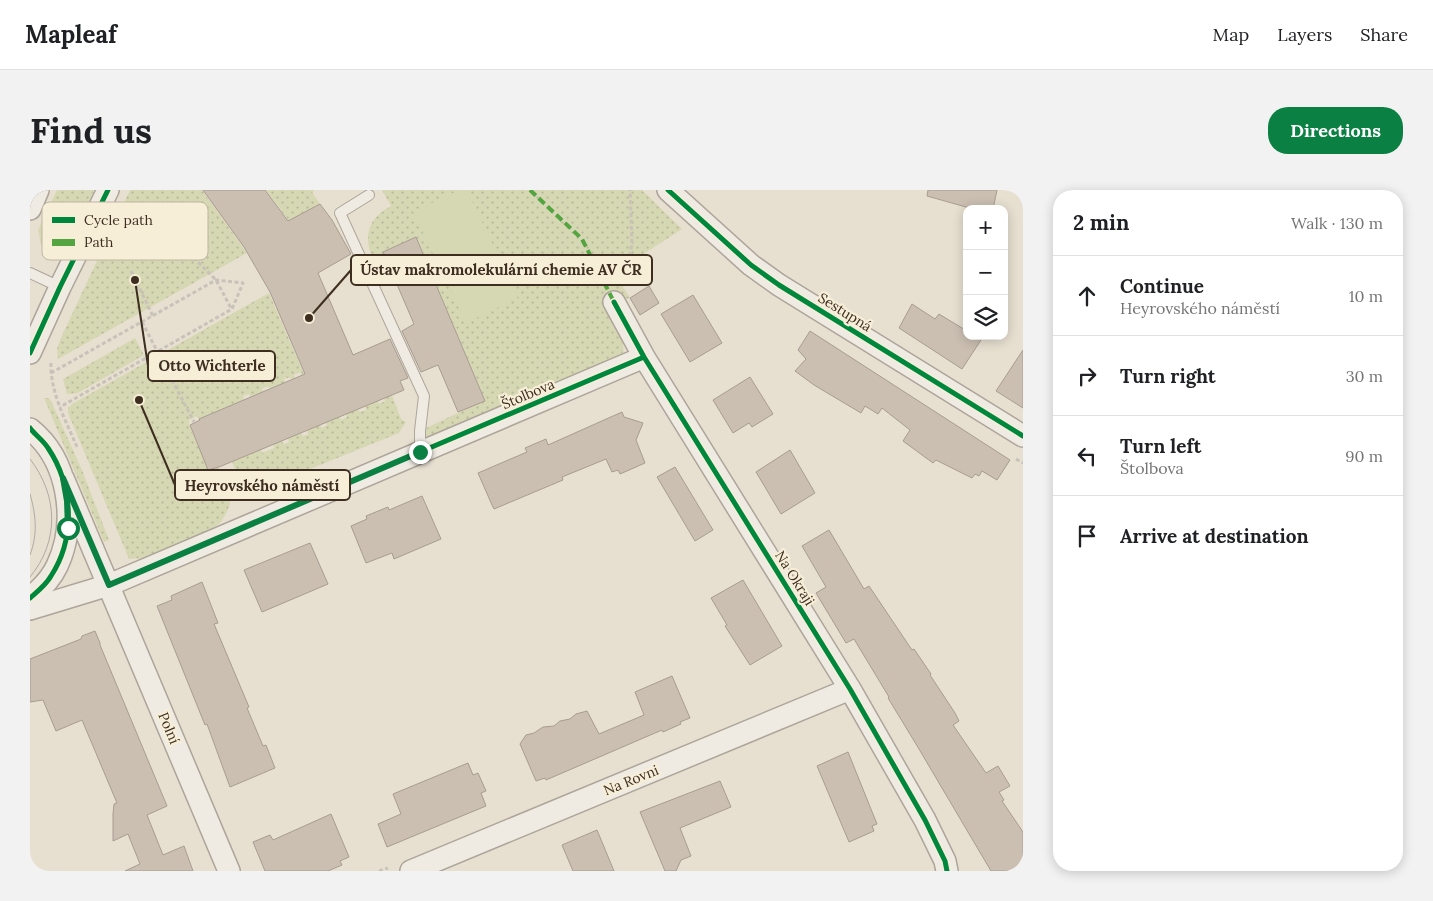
<!DOCTYPE html>
<html lang="en">
<head>
<meta charset="utf-8">
<style>
  :root { --surface:#fff; --page:#f2f2f2; --text:#202124; --muted:#757577; --line:#e0e0e0; --accent:#0b8043 }
  body { margin:0; font-family:Lora,serif; background:var(--page); color:var(--text) }
  .controls { position:absolute; right:15px; top:15px; display:grid; overflow:hidden; border-radius:10px; box-shadow:0 2px 12px #0003 }
  .controls button { width:45px; height:45px; display:grid; place-items:center; padding:0; border:0; border-bottom:1px solid var(--line); background:var(--surface); color:var(--text); font:25px sans-serif }
  .stop { position:absolute; width:15px; height:15px; margin:-11px; border:4px solid #0b8043; border-radius:50%; background:#fff }
  .stop.end { background:#0b8043; border-color:#fff; box-shadow:0 1px 5px #0008 }
  .list { margin:0; padding:0; list-style:none }
  h2 { display:flex; justify-content:space-between; align-items:center; height:65px; margin:0; padding:0 20px; font-size:21px }
  h2 small { font-size:16px; font-weight:400; color:var(--muted) }
  .list li { display:grid; grid-template-columns:32px 1fr auto; gap:15px; align-items:center; box-sizing:border-box; height:80px; padding:0 20px; border-top:1px solid var(--line) }
  .list b { display:block; font-size:19px; white-space:nowrap }
  .list p { margin:0; font-size:16px; white-space:nowrap; color:var(--muted) }
  .list em { font-size:16px; font-style:normal; color:var(--muted) }
  .icon { flex:none; width:28px; height:28px; fill:none; stroke:currentColor; stroke-width:2; stroke-linecap:round; stroke-linejoin:round }
  .map { position:relative; flex:none; width:993px; height:681px; overflow:hidden; border-radius:20px }
  header { display:flex; align-items:center; gap:30px; box-sizing:border-box; height:70px; padding:0 25px; background:var(--surface); border-bottom:1px solid var(--line) }
  header strong { font-size:24px }
  nav { display:flex; gap:28px; margin-inline-start:auto; font-size:18px }
  .intro { display:flex; align-items:center; justify-content:space-between; box-sizing:border-box; height:120px; padding:0 30px }
  h1 { margin:0; font-size:35px }
  .button { padding:12px 22px; border-radius:20px; background:var(--accent); color:#fff; font-size:18px; font-weight:700 }
  main { display:flex; gap:30px; padding:0 30px }
  aside { flex:1; background:var(--surface); border-radius:20px; box-shadow:0 2px 12px #0003 }
  .map>svg:first-child { display:block }
</style>
</head>
<body>
<header>
<strong>Mapleaf</strong>
<nav><a>Map</a><a>Layers</a><a>Share</a></nav>
</header>
<div class="intro"><h1>Find us</h1><a class="button">Directions</a></div>
<main>
<div class="map">
<svg width="993" height="681" viewBox="0 0 993 681">
  <defs>
    <pattern id="grass-dots" width="8" height="8" patternUnits="userSpaceOnUse" patternTransform="scale(1.25)"><rect width="8" height="8" fill="#d6d7b3"/><path d="M2 2h.1M6 6h.1" fill="none" stroke="#b9b99a" stroke-width="1.8" stroke-linecap="round"/></pattern>
  </defs>
  <rect width="100%" height="100%" fill="#e7e0d1"/>
  <path fill="url(#grass-dots)" d="M27,0h37l-25,53 -14,8 -14,-6 -3,-15z
    M100,0h72l45,63 -189,106 -1,-10 3,-9z
    M236,0h49l-3,2 8,12 -31,17z
    M352,0h260l40,39 -46,30 -14,26 8,13 -16,4 -10,6c5,10 23,34 19,44 -1,5 -6,9 -10,12l-185,73 -8,-6 65,-31 -68,-162 -23,39 -11,4 -2,-1c-13,-30 -25,-55 10,-74z
    M239,103l35,81 -2,2 -2,-4 -6,3 1,3 -3,2 -2,-3 -6,2 1,3 -15,7 -2,-3 -6,3 1,3 -13,5 -1,-3 -6,2 1,4 -45,19 -2,-3 -8,4v5l19,44 10,-2 11,26 1,11 -3,8 -6,10 -9,7 -70,29 -13,1 -61,-146v-5l4,-4z
    M105,148l9,17 -66,38 -11,1 -4,-15z
    M362,205l9,24 5,3 -7,11 -143,58c-17,2 -19,-17 -24,-30l29,-12 1,4 12,-5 -1,-4 9,-4 1,4 6,-2 -1,-4 13,-5 2,3 5,-2 -1,-4 13,-5 2,3 5,-3 -1,-3 13,-6 2,4 6,-3 -1,-3 12,-5 2,3 6,-2 -1,-4 13,-5 1,3 6,-3 -1,-3z
    M14,208h5l3,5 30,67 27,70 -5,2z"/>
  <path fill="#d6d7b3" d="M429,0h8l51,108 -52,25 -53,-111z"/>
  <path fill="#cbbfb2" stroke="#a89c90" d="M173,0h62l23,31 32,-17 12,16 19,34 -33,19 35,82 37,-16 18,39 -8,3 4,9 -185,77 -11,3 -18,-45 10,-5 -1,-1 106,-45 -35,-82 -26,-45z
    M898,0h69l-4,19h-20l-46,-13z
    M386,47l69,164 -27,11 -20,-47 -17,7 -19,-41 12,-7 -31,-72z
    M619,96l10,17 -19,12 -10,-17z
    M663,105l29,48 -32,19 -29,-48z
    M882,114l23,15 4,-5 28,17v5h8l6,4 -19,29 -63,-41z
    M780,141l200,129 -13,20 -15,-9 -3,5 -4,-2 -3,4 -36,-18 -3,3 -30,-22 7,-11 -28,-22 -4,6 -13,-8 -4,7 -47,-28 -19,-14 11,-12 -8,-9z
    M993,160v58l-27,-17z
    M720,187l23,37 -21,13 -3,-4 -16,10 -20,-33z
    M592,222l2,5 19,6 -7,17 9,23 -25,11 -2,-4 -6,2 -6,-13 -44,18 1,3 -69,29 -2,-4 -14,-32 49,-21 -2,-4 21,-9 2,6z
    M760,260l25,43 -34,21 -25,-42z
    M645,277l38,63 -18,11 -38,-64z
    M392,306l19,43 -47,20 -2,-6 -26,10 -15,-37 16,-7 -1,-3 22,-9 1,3z
    M799,340l35,59 5,-3 43,64 2,-1 17,25 -1,1 25,38 4,8 -6,4 33,48 12,-7 12,20 -11,6 5,8 -2,1 21,31v39h-32l-75,-127 -28,-46 1,-1 -35,-58 -8,4 -30,-50 10,-6 -24,-41z
    M280,353l18,41 -66,28 -18,-42z
    M713,390l39,66 -32,19 -25,-39 2,-1 -16,-27z
    M172,392l16,41 -4,1 35,83 -2,1 16,38 3,-1 9,23 -45,19 -23,-63 -2,1 -48,-119 15,-6 -1,-4z
    M65,441l5,12v2l67,161 -20,9 16,40 21,-9 9,25h-68l15,-7 -12,-30 -15,7v-27l1,-10 3,-1 -35,-83 -26,11 -13,-31 -13,2v-43l51,-20 1,-3z
    M642,486l18,42 -10,4 1,2 -18,8 -1,-2 -116,50 -1,-2 -9,3 -16,-37 6,-9 8,-2 9,-6 11,-1 6,-5 10,-2 6,-5 11,-3 12,23 45,-19 -9,-23z
    M818,562l29,72 -5,2 2,5 -25,11 -32,-76z
    M438,573l5,12 5,-2 8,18 -5,2 5,13 -99,41 -9,-23 23,-10 -8,-20z
    M690,591l11,26 -51,21 11,28 -10,4 -5,11h-11l-25,-59z
    M301,624l18,43 -9,4 2,4 -14,6h-63l-12,-29 17,-7 3,5z
    M567,640l17,41h-41l-11,-26z"/>
  <g fill="none" stroke-linecap="round" stroke-linejoin="round">
    <defs>
      <path id="lane" d="M339,5l-29,18 84,183 -4,35v21
        M0,83l30,14"/>
      <path id="street" d="M638,0l83,75 28,20 244,151
        M0,19l8,-19
        M584,112l30,55 206,332 75,131 20,41 2,10
        M0,163l30,-66 48,-97
        M0,239c39,31 48,93 27,137 -6,13 -16,23 -27,32
        M33,288l166,393
        M0,419l79,-24 535,-228
        M381,681l439,-182"/>
    </defs>
    <use href="#lane" stroke="#ada599" stroke-width="12"/>
    <use href="#street" stroke="#ada599" stroke-width="24"/>
    <path stroke="#c8c2b9" stroke-width="3" stroke-dasharray="4 2.5" stroke-linecap="butt" d="M90,26l76,44 20,20 15,28
      M101,81l22,45
      M590,90l10,-26 2,-10 -2,-54
      M112,132l52,100
      M21,173c-1,29 15,58 26,84
      M21,183l165,-93 27,3 -11,26 -172,98
      M986,269l7,4
      M349,681l9,-3"/>
    <use href="#lane" stroke="#efebe3" stroke-width="10"/>
    <use href="#street" stroke="#efebe3" stroke-width="21"/>
    <path stroke="#afaaa2" stroke-width="1" d="M0,269c28,36 30,82 0,118
      M0,304c6,21 8,40 0,61"/>
    <path stroke="#54a441" stroke-width="4" stroke-dasharray="8 4" stroke-linecap="butt" d="M500,0l52,49 32,63"/>
    <defs>
      <path id="cycleway" d="M638,0l83,75 28,20 244,151
        M584,112l30,55 206,332 75,131 20,41 2,10
        M0,163l30,-66 48,-97
        M0,238c5,7 13,12 18,20 25,37 28,90 3,128 -5,9 -13,15 -21,22
        M390,262l224,-95"/>
    </defs>
    <use href="#cycleway" stroke="#f7eed8" stroke-width="8"/>
    <use href="#cycleway" stroke="#00873e" stroke-width="5"/>
  </g>
  <g fill="none" stroke-linecap="round" stroke-linejoin="round">
    <path stroke="#0b8043" stroke-width="6" d="M38,338l-1,-27 -4,-23 46,107 311,-133"/>
  </g>
  <g text-anchor="middle" stroke-width="4.5" stroke-linejoin="round" paint-order="stroke">
    <g font-size="14" fill="#3d2e20" stroke="#f7eed8">
      <text transform="translate(815 122) rotate(32)" y="5">Sestupná</text>
      <text transform="translate(498 204) rotate(-23)" y="5">Štolbova</text>
      <text transform="translate(765 388) rotate(58)" y="5">Na Okraji</text>
      <text transform="translate(139 538) rotate(67)" y="5">Polní</text>
      <text transform="translate(601 590) rotate(-22)" y="5">Na Rovni</text>
    </g>
  </g>
  <rect x="12" y="12" width="166" height="58" rx="8" fill="#f7eed8" stroke="#bfb4a1" stroke-width="1"/>
  <rect x="22" y="27" width="23" height="6" fill="#00873e"/>
  <rect x="22" y="49" width="23" height="7" fill="#54a441"/>
  <g font-size="14" fill="#3d2e20">
    <text x="54" y="35">Cycle path</text>
    <text x="54" y="57">Path</text>
  </g>
  <path fill="none" stroke="#3d2e20" stroke-width="2" d="M279 128L321 80M105 90L118 176M109 210L145 295"/>
  <g fill="#3d2e20" stroke="#f7eed8" stroke-width="2">
    <circle cx="279" cy="128" r="5"/>
    <circle cx="105" cy="90" r="5"/>
    <circle cx="109" cy="210" r="5"/>
  </g>
  <g fill="#f7eed8" stroke="#3d2e20" stroke-width="2">
    <rect x="321" y="65" width="301" height="30" rx="5"/>
    <rect x="118" y="161" width="127" height="30" rx="5"/>
    <rect x="145" y="280" width="175" height="30" rx="5"/>
  </g>
  <g font-size="15" text-anchor="middle" font-weight="bold" fill="#3d2e20">
    <text x="471" y="85">Ústav makromolekulární chemie AV ČR</text>
    <text x="182" y="181">Otto Wichterle</text>
    <text x="232" y="301">Heyrovského náměstí</text>
  </g>
</svg>
<div class="controls">
<button>+</button>
<button>−</button>
<button><svg class="icon" aria-label="layers" viewBox="0 0 24 24"><path d="M12 4l9 5-9 5-9-5zM3 14l9 5 9-5"/></svg></button>
</div>
<div class="stop" style="left:38px;top:338px"></div>
<div class="stop end" style="left:390px;top:262px"></div>
</div>
<aside>
<h2>2 min<small>Walk · 130 m</small></h2>
<ul class="list">
<li><svg class="icon" aria-label="ahead" viewBox="0 0 24 24"><path d="M12 20V5M6 11l6-6 6 6"/></svg><div><b>Continue</b><p>Heyrovského náměstí</p></div><em>10 m</em></li>
<li><svg class="icon" aria-label="right" viewBox="0 0 24 24"><path d="M7 20v-9h11M14 6l5 5-5 5"/></svg><div><b>Turn right</b></div><em>30 m</em></li>
<li><svg class="icon" aria-label="left" viewBox="0 0 24 24"><path d="M17 20v-9H6M10 6l-5 5 5 5"/></svg><div><b>Turn left</b><p>Štolbova</p></div><em>90 m</em></li>
<li><svg class="icon" aria-label="arrive" viewBox="0 0 24 24"><path d="M6 21V4h12l-3 4 3 4H6"/></svg><div><b>Arrive at destination</b></div></li>
</ul>
</aside>
</main>
</body>
</html>
